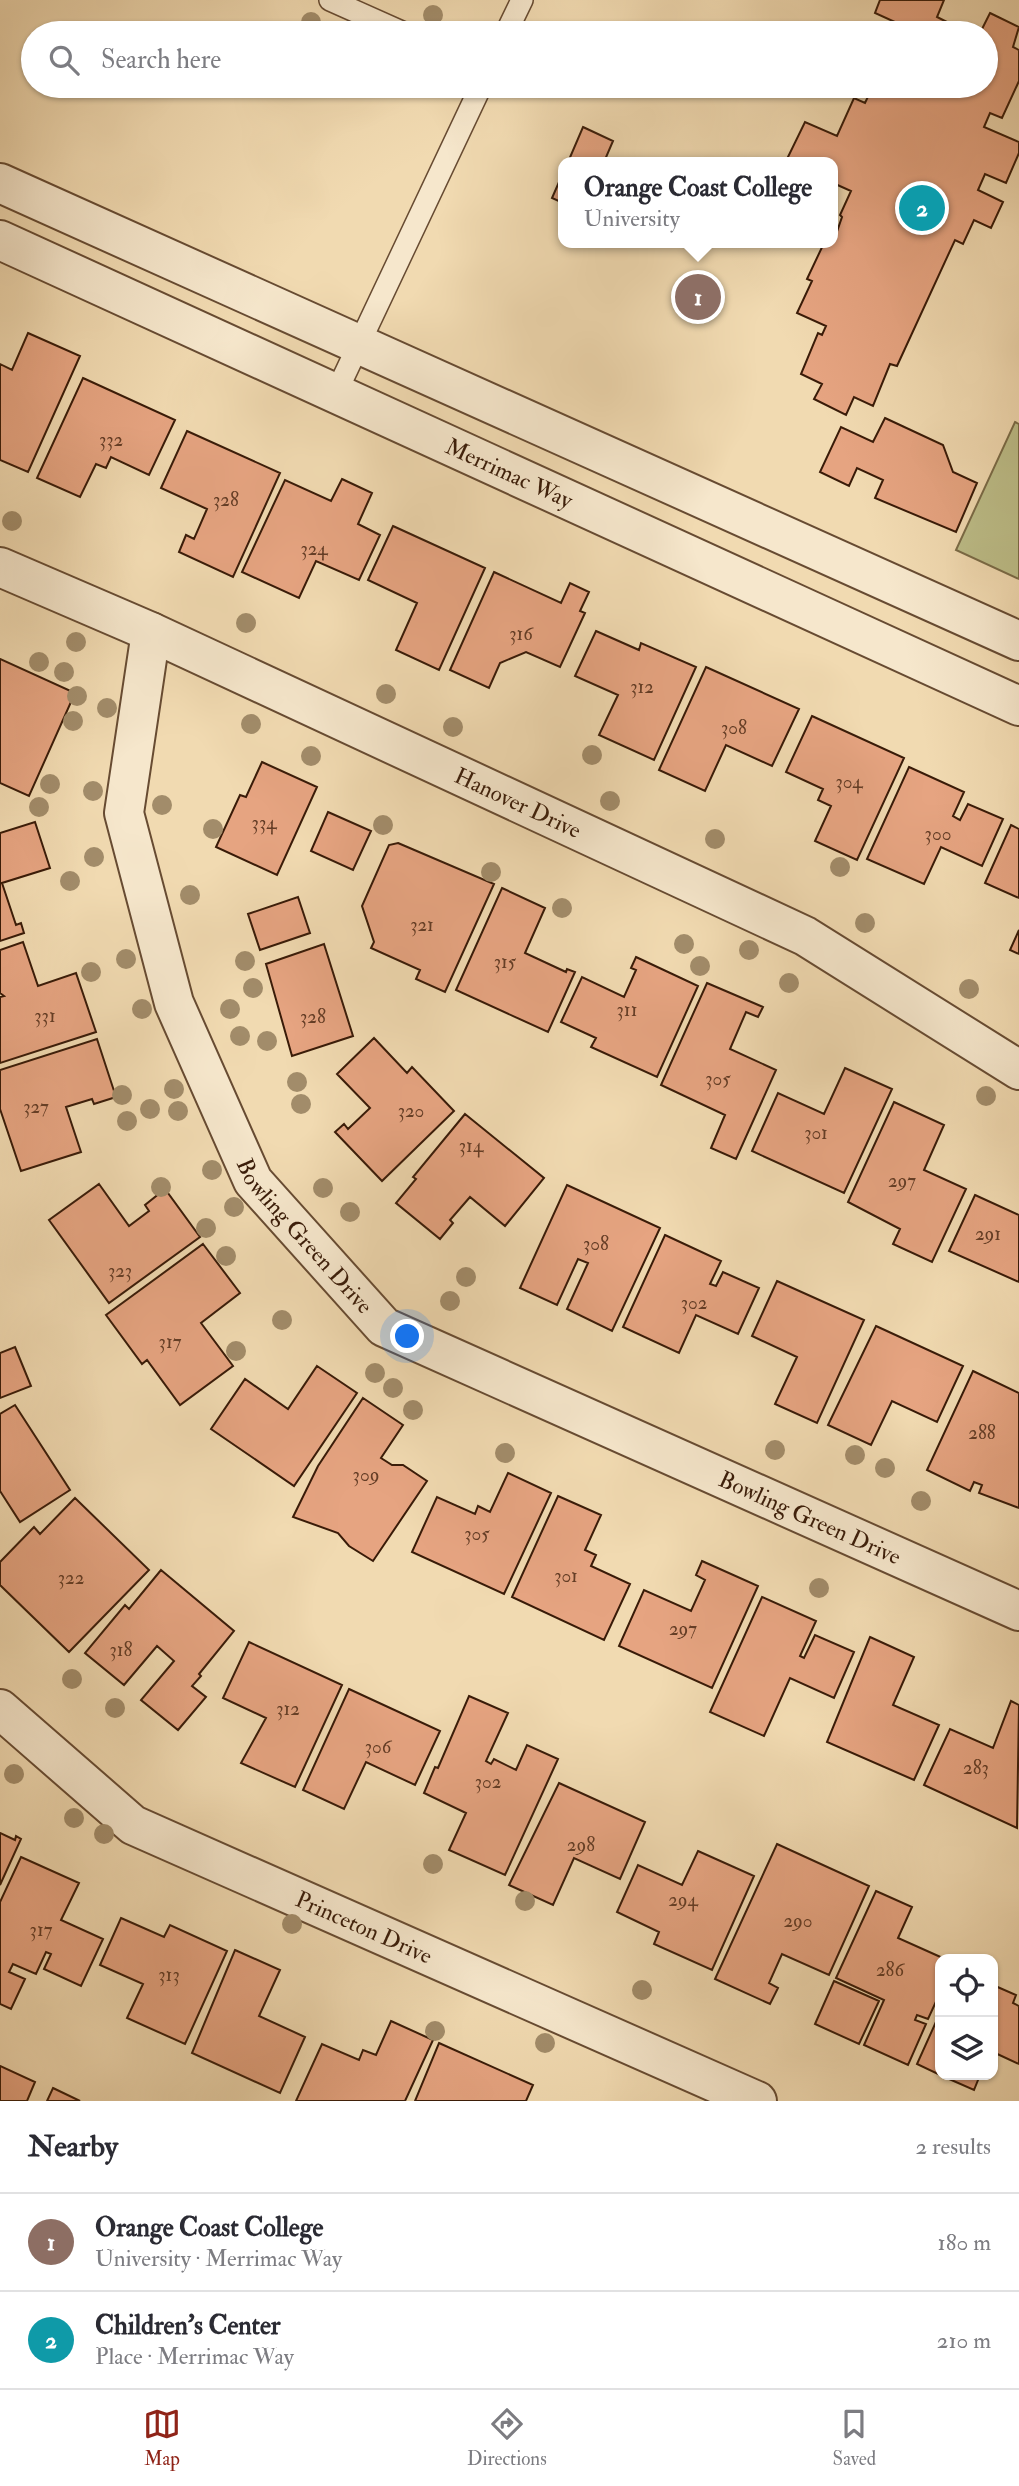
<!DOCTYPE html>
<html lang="en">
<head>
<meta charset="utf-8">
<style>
  :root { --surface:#fff; --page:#f2f2f3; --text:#2b2b33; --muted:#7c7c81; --line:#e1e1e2; --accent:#8f2418 }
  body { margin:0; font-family:"IM FELL Double Pica",serif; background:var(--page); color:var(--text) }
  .controls { position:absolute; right:21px; bottom:21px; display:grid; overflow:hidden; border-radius:14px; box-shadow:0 2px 5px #0004 }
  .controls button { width:63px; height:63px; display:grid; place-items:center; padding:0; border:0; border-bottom:2px solid var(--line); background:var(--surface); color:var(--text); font:35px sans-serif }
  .you { position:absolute; left:408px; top:1337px; width:24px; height:24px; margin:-18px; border:5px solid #fff; border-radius:50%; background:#1a73e8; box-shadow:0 0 0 10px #1a73e833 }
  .badge { display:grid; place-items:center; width:46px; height:46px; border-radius:50%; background:var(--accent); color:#fff; font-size:23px; font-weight:700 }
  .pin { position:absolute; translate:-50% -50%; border:4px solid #fff; box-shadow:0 2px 7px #0006 }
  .popup { position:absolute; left:558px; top:157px; width:280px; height:91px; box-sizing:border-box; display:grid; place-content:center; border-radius:14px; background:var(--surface); filter:drop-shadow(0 2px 5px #0005); font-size:23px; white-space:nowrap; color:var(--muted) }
  .popup b { font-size:26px; color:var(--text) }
  .popup::after { content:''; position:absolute; left:50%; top:100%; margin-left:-14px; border:14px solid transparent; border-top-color:var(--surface) }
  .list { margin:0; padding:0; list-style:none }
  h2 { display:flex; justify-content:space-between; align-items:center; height:91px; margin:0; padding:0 28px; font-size:30px }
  h2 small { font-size:23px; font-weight:400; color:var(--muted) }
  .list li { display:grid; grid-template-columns:46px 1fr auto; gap:21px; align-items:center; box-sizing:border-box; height:98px; padding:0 28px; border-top:2px solid var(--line) }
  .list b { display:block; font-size:26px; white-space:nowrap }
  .list p { margin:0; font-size:23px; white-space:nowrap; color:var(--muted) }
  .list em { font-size:23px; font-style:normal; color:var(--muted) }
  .icon { flex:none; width:38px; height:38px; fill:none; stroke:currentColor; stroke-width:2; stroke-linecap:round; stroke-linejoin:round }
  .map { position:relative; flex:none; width:1019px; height:2101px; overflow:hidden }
  .search { position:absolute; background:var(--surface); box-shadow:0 2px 5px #0004; left:21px; right:21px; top:21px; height:77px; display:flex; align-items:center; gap:18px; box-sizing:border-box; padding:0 24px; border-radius:38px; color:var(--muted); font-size:26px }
  .sheet { height:287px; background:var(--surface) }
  nav { display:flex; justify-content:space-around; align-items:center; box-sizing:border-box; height:98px; border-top:2px solid var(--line); background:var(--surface); font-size:19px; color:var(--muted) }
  nav a { display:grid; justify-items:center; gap:4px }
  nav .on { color:var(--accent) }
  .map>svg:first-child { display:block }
</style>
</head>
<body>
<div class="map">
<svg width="1019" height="2101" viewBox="0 0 1019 2101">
  <rect width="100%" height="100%" fill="#f1dab1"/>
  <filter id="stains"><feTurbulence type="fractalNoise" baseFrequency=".00286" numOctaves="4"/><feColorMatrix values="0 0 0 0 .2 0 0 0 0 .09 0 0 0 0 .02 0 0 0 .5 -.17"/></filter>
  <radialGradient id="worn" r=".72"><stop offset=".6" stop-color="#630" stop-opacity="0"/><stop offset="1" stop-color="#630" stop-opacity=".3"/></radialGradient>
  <path fill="#bdbe89" stroke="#7b6c48" stroke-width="2" d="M1015,422l4,2v155l-63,-29z"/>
  <path fill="#e6a481" stroke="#391b08" stroke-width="2" d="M880,0h64l-7,17 16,8 -4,8h-59l5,-11 -20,-9z
    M990,13l29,14 -6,20 6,3v31l-17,37 -12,-5 -6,14 35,15v11l-13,30 -21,-9 -7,16 25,12 -12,26 -17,-8 -11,24 -8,-4 -58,126 -7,-2 -17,42 -19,-9 -8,18 -32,-16 8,-15 -21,-10 17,-41 4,2 4,-9 -29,-13 15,-32 -5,-2 17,-36h9l9,-26 -2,-2 11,-24 -18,-8v-21l-47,-1 19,-39 32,14 17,-38 11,5 8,-17h113v-53h-6z
    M583,127l30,14 -9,21h-36z
    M563,173v30l-11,-5z
    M28,333l52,23 -52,116 -28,-12v-96l12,6z
    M83,378l92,42 -26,55 -38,-18 -5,11 -10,-4 -16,33 -43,-19z
    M885,418l58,27 10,27 24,11 -21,49 -81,-34 8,-18 -26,-12 -8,18 -29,-14 21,-45 32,15z
    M187,431l93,42 -47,104 -54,-25 7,-17 8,4 13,-30 -46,-21z
    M342,479l30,14 -14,31 22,11 -21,45 -43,-19 -17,37 -57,-26 43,-92 46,21z
    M393,526l92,42 -46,102 -43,-20 21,-47 -49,-23z
    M494,572l67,31 9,-20 19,9 -9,19 5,2 -25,54 -34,-15 -26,11 -11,25 -39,-18z
    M596,631l43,19 2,-7 55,24 -42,93 -55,-25 19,-40 -43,-19z
    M0,659l75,34 -46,103 -29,-13z
    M706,667l93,42 -27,57 -46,-21 -21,46 -46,-21z
    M812,716l92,42 -47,102 -42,-19 16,-35 -13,-6 5,-11 -37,-17z
    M262,762l55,25 -40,88 -61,-28 24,-52 6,2z
    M909,767l55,25 -11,24 7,4 8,-16 35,15 -21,47 -41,-19 -17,37 -57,-25z
    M328,812l43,19 -18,39 -42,-19z
    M35,822l15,46 -48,15 14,42 5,-2 3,10 -24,8v-108z
    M1011,825l8,4v69l-34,-15z
    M398,843l96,41 -49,108 -29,-13 4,-9 -49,-22 3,-6 -12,-36 27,-61z
    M502,888l43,20 -20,45 41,19 1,-3 8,3 -27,60 -92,-42z
    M298,897l12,36 -50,17 -12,-36z
    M1019,930v24l-9,-4z
    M23,942l15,44 38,-13 20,59 -96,31v-66l4,-1 -4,-3v-43z
    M324,944l29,92 -61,20 -26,-92z
    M636,957l62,29 -41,91 -66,-30 5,-9 -35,-16 21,-45 42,20 12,-27 -5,-2z
    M707,983l56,24 -5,10 -12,-5 -16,37 46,21 -40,89 -25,-11 14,-33 -64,-30z
    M374,1038l33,35 5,-6 42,44 -72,70 -47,-49 9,-8 4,5 22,-21 -33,-34z
    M97,1039l19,58 -22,7 -2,-5 -26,8 15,45 -60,19 -21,-62v-39z
    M845,1068l47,21 -48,104 -92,-42 26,-58 46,21z
    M894,1102l50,23 -20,45 42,19 -34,73 -39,-18 7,-15 -52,-27z
    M465,1114l79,64 -39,48 -35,-29 -20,23 3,3 -13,16 -44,-36 20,-24 -3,-2z
    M99,1184l30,42 20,-15 -4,-6 20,-16 35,48 -91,66 -60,-83z
    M567,1185l93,43 -48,103 -45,-22 21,-46 -10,-4 -21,46 -37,-17z
    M975,1195l44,20v67l-70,-31z
    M665,1235l56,26 -11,23 6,2 7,-14 36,16 -21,46 -42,-19 -17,38 -56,-26z
    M203,1244l37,49 -39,30 32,43 -53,39 -33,-45 -5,4 -36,-49z
    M777,1281l87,39 -47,103 -42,-19 22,-47 -45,-21z
    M876,1326l87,40 -26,56 -45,-21 -21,44 -43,-20z
    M15,1347l16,39 -31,12v-45z
    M317,1366l40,27 -63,93 -83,-57 34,-50 43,30z
    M973,1371l46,22v115l-40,-15 3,-8 -8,-3 -4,9 -43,-21z
    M363,1398l40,27 -22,33 11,7h11l24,16 -54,80 -24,-15 -11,-13 -45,-16 25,-51z
    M15,1405l55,85 -50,32 -20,-31v-77z
    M508,1473l43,20 -47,101 -92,-42 25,-55 38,17 3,-8 12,6z
    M558,1496l43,19 -16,35 11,5 -5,11 39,18 -26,56 -92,-43z
    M75,1498l74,72 -80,82 -69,-67v-23l34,-35 6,7z
    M702,1561l56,25 -46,102 -93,-42 25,-56 47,21 14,-31 -9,-5z
    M161,1570l73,61 -35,43 2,2 -9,10 14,11 -28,33 -37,-30 33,-39 -17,-15 -33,39 -39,-32 40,-48 4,4z
    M762,1597l54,24 -16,35 4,2 11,-23 39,17 -20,46 -44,-20 -26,58 -54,-24z
    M870,1637l44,20 -21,48 46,20 -25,55 -87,-38z
    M249,1642l93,43 -47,102 -54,-24 25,-45 -43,-20z
    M349,1689l91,42 -25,54 -49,-23 -22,47 -41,-19z
    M469,1696l39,17 -22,48 5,3 3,-5 22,11 11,-25 31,14 -53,116 -56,-25 17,-37 -42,-20 11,-26 3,1z
    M1011,1701l8,4 -2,123 -93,-43 26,-56 43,19z
    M559,1783l86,39 -25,57 -46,-21 -21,47 -44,-20z
    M0,1833l15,7 1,-4 5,3 -21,46z
    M777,1844l92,42 -40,89 -47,-21 -13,29 9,5 -8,16 -55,-25z
    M698,1851l56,25 -42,94 -58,-26 5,-12 -42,-20 21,-47 44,20z
    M21,1857l58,26 -18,37 42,19 -22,47 -37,-17 7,-15 -5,-2 -10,22 -23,-10 -4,8 16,7 -14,30 -11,-5v-102z
    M876,1891l36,16 -14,31 47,21h-5v34l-12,26 -11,-4 -2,5 11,4 -18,41 -44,-20 20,-45 -48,-22z
    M121,1918l43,19 6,-12 57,26 -42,93 -58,-26 16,-34 -43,-19z
    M235,1950l45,20 -21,46 46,21 -25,56 -88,-40z
    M834,1981l45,20 -20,43 -44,-20z
    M993,1985l23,10 -3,8 6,3v58l-26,-12z
    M940,2013v62l-23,-11z
    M391,2021l42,19 -28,61h-109l26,-57 37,16 4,-10 13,5z
    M439,2043l94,42 -7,16h-111z
    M0,2066l35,16 -8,19h-27z
    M940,2075h40l-6,15z
    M53,2088l27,13h-33z"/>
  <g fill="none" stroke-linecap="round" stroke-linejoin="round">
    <defs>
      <path id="service" d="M330,0l74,33
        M506,33l16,-33
        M335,395l146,-309"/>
      <g id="minor">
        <path id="s1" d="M0,567l151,65 654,304 214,134"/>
        <path id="s2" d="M151,632l-27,181 50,190 79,178 131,146 635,284"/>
        <path id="s3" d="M0,1709l133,116 624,276"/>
      </g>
      <g id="tertiary">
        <path d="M0,183l1019,458"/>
        <path id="s4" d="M0,240l1019,466"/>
      </g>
    </defs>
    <use href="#service" stroke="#674b32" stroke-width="24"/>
    <use href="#minor" stroke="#674b32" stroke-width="42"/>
    <use href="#tertiary" stroke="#674b32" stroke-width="42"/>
    <use href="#service" stroke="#f6e7cc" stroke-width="21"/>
    <use href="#minor" stroke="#f6e7cc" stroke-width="38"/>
    <use href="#tertiary" stroke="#f6e7cc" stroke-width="38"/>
  </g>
  <g fill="#a28c6a">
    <circle cx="433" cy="15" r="10"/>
    <circle cx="311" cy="22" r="10"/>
    <circle cx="12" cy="521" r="10"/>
    <circle cx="246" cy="623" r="10"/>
    <circle cx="76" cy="642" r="10"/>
    <circle cx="39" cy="662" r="10"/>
    <circle cx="64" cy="672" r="10"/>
    <circle cx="386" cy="694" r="10"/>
    <circle cx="77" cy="696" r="10"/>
    <circle cx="107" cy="708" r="10"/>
    <circle cx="73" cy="721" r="10"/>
    <circle cx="251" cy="724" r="10"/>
    <circle cx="453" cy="727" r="10"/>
    <circle cx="592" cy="755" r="10"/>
    <circle cx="311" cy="756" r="10"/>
    <circle cx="50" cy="784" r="10"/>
    <circle cx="93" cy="791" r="10"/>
    <circle cx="610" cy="801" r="10"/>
    <circle cx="162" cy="805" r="10"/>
    <circle cx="39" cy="807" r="10"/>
    <circle cx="383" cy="825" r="10"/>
    <circle cx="213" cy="829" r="10"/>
    <circle cx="715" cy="839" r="10"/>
    <circle cx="94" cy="857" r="10"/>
    <circle cx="840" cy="867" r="10"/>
    <circle cx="491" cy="872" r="10"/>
    <circle cx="70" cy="881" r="10"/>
    <circle cx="190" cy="895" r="10"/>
    <circle cx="562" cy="908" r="10"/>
    <circle cx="865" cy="923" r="10"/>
    <circle cx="684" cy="944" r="10"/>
    <circle cx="749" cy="950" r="10"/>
    <circle cx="126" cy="959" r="10"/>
    <circle cx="245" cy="961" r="10"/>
    <circle cx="700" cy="966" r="10"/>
    <circle cx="91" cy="972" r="10"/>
    <circle cx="789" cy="983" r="10"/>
    <circle cx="253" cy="988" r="10"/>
    <circle cx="969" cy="989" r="10"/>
    <circle cx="142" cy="1009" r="10"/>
    <circle cx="230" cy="1009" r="10"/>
    <circle cx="240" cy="1036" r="10"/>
    <circle cx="267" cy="1041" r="10"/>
    <circle cx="297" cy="1082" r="10"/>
    <circle cx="174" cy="1089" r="10"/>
    <circle cx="122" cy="1095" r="10"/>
    <circle cx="986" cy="1096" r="10"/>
    <circle cx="301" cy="1104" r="10"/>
    <circle cx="150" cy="1109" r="10"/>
    <circle cx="178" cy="1111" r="10"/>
    <circle cx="127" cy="1121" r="10"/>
    <circle cx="212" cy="1170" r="10"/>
    <circle cx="161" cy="1187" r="10"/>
    <circle cx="323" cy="1188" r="10"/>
    <circle cx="234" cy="1207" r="10"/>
    <circle cx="350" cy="1212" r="10"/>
    <circle cx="206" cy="1228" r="10"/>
    <circle cx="226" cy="1256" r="10"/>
    <circle cx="466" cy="1277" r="10"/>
    <circle cx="450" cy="1301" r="10"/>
    <circle cx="282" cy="1320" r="10"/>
    <circle cx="236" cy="1351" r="10"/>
    <circle cx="375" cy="1373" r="10"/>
    <circle cx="393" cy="1388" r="10"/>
    <circle cx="413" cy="1410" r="10"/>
    <circle cx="775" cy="1450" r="10"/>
    <circle cx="505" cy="1453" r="10"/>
    <circle cx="855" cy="1455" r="10"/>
    <circle cx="885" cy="1468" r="10"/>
    <circle cx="921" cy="1501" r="10"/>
    <circle cx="819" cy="1588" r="10"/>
    <circle cx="72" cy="1679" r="10"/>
    <circle cx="115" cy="1708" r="10"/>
    <circle cx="14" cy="1774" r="10"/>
    <circle cx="74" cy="1818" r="10"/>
    <circle cx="104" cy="1834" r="10"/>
    <circle cx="433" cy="1864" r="10"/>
    <circle cx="525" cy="1901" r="10"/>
    <circle cx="292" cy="1924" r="10"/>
    <circle cx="642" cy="1990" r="10"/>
    <circle cx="435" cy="2031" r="10"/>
    <circle cx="545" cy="2043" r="10"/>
  </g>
  <g text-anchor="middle" stroke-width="5" stroke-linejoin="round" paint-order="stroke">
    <g font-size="19" fill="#643d26">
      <text x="111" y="446">332</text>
      <text x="226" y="506">328</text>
      <text x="314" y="555">324</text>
      <text x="521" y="640">316</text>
      <text x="642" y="693">312</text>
      <text x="734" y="734">308</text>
      <text x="849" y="788">304</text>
      <text x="264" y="829">334</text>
      <text x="938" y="840">300</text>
      <text x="422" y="931">321</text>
      <text x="505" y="968">315</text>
      <text x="627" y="1016">311</text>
      <text x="45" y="1022">331</text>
      <text x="313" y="1023">328</text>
      <text x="718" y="1085">305</text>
      <text x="36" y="1113">327</text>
      <text x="411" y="1117">320</text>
      <text x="816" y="1139">301</text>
      <text x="471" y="1152">314</text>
      <text x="902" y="1187">297</text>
      <text x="988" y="1240">291</text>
      <text x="596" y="1250">308</text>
      <text x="120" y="1277">323</text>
      <text x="694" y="1309">302</text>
      <text x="170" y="1348">317</text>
      <text x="982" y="1439">288</text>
      <text x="366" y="1481">309</text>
      <text x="477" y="1540">305</text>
      <text x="566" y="1582">301</text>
      <text x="71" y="1584">322</text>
      <text x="683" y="1635">297</text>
      <text x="121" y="1656">318</text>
      <text x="288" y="1715">312</text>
      <text x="378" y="1753">306</text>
      <text x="976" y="1774">283</text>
      <text x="488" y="1788">302</text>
      <text x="581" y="1851">298</text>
      <text x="683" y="1906">294</text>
      <text x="798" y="1927">290</text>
      <text x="41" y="1936">317</text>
      <text x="890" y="1976">286</text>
      <text x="169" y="1981">313</text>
    </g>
    <g font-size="23" fill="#391b08" stroke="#f6e7cc">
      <text dy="8" stroke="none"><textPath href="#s4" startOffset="560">Merrimac Way</textPath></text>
      <text dy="8" stroke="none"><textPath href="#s1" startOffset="569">Hanover Drive</textPath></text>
      <text dy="8" stroke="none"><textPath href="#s2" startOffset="649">Bowling Green Drive</textPath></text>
      <text dy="8" stroke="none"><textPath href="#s2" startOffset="1237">Bowling Green Drive</textPath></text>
      <text dy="8" stroke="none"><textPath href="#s3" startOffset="429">Princeton Drive</textPath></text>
    </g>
  </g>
  <rect width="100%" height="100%" filter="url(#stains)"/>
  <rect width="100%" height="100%" fill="url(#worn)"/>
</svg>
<div class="controls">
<button><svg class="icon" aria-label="locate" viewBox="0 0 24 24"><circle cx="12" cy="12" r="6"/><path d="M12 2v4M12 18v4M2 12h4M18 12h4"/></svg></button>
<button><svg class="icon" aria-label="layers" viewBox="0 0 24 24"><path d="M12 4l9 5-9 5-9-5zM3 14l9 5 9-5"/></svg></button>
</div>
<div class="you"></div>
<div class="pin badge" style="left:698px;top:297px;background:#8d6e63">1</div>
<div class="popup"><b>Orange Coast College</b>University</div>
<div class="pin badge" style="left:922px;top:208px;background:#0f9aa8">2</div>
<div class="search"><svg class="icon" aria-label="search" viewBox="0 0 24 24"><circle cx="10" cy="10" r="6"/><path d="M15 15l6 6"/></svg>Search here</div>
</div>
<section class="sheet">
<h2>Nearby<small>2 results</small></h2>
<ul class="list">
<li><span class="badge" style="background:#8d6e63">1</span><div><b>Orange Coast College</b><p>University · Merrimac Way</p></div><em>180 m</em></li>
<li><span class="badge" style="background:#0f9aa8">2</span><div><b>Children's Center</b><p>Place · Merrimac Way</p></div><em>210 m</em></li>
</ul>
</section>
<nav>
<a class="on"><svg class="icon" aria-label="map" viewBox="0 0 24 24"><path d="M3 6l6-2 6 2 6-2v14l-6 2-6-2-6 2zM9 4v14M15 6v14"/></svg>Map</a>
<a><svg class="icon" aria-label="directions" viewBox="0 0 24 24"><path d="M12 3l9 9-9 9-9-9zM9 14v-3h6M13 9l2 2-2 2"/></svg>Directions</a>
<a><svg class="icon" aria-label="saved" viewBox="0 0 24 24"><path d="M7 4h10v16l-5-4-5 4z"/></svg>Saved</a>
</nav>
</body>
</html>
